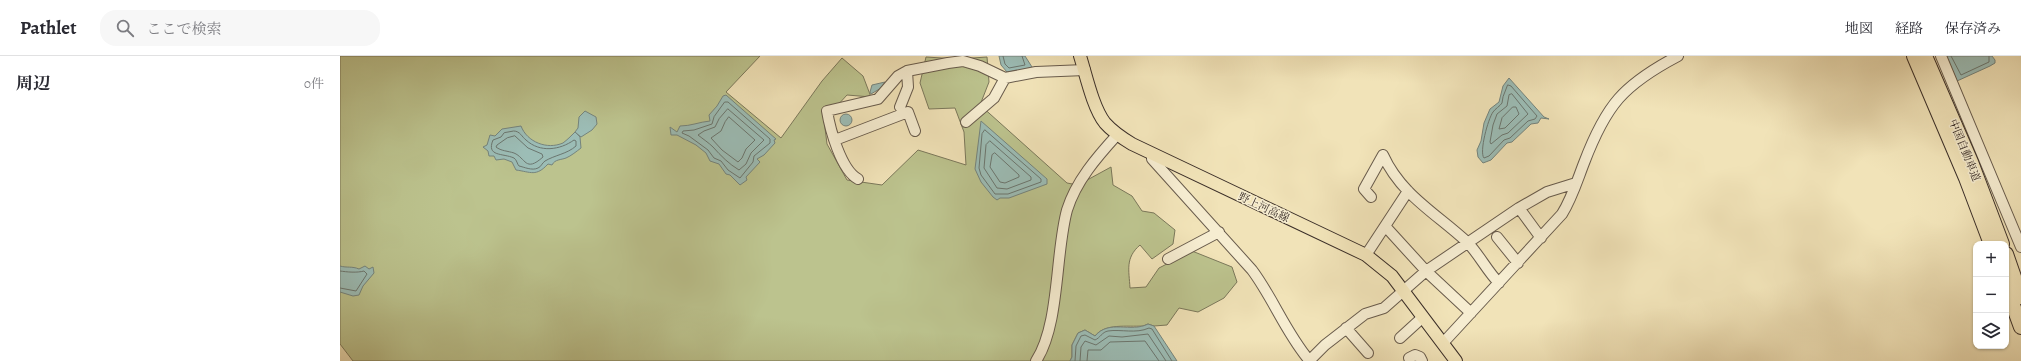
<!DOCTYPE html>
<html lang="ja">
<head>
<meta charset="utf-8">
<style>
  :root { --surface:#fff; --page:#f7f7f7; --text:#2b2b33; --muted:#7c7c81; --line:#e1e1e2 }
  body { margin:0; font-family:Alegreya,"Noto Serif JP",serif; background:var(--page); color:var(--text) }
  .controls { position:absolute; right:12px; bottom:12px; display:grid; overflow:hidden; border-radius:8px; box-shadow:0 1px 3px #0004 }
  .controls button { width:36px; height:36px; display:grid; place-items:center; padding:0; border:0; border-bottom:1px solid var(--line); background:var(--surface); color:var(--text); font:20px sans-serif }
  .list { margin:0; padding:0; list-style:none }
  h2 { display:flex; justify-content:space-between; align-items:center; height:52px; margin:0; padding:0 16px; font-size:17px }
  h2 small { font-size:13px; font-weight:400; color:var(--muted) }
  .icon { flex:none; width:22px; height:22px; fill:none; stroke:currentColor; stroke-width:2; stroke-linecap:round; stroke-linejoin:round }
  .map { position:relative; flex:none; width:1681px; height:305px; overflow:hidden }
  header { display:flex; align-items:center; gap:24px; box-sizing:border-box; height:56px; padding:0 20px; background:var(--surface); border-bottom:1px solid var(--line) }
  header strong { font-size:19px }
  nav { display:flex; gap:22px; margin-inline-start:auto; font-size:14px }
  .search { width:280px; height:36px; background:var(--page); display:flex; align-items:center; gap:10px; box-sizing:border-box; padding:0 14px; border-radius:16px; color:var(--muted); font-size:15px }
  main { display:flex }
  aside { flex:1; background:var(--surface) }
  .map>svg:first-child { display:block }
</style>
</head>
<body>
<header>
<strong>Pathlet</strong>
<div class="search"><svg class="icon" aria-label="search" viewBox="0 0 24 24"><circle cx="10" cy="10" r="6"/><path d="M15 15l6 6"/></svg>ここで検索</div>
<nav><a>地図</a><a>経路</a><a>保存済み</a></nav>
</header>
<main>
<aside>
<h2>周辺<small>0件</small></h2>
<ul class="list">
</ul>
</aside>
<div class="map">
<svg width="1681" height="305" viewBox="0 0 1681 305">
  <rect width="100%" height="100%" fill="#f1e3b8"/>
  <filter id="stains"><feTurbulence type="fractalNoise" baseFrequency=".005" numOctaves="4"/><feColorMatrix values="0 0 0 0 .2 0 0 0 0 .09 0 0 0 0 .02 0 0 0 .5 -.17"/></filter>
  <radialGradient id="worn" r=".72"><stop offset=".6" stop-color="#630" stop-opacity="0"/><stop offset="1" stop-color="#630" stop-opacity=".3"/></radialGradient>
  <path fill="#bcc38e" stroke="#7b785b" d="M0,0h420l-34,36 55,46 41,-57 20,-23 21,18 8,21 -24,-2 -23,25 3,24 20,36 35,5 36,-35 48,15 -2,-33 -9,-24 -26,1 -9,-26 6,-26 32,2 29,-2 2,25 -9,23 87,78 11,2 33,-18 2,18 19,11 10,15 12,2 21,17 -2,14 -21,15 -12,-14c-15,13 -11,25 -10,43l16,-1 13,-19 33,-17 40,16 5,15 -13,16 -26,14 -19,-4 -12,17 -13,1 -6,-2 -5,2c-16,1 -38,-3 -48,10l-10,-6 -7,3 -6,12v12l-2,4h-717l-13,-17z"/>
  <path fill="#9cbdb6" stroke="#75847d" d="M659,0h26l7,11 -1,2 -24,3 -6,-7z
    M1606,0h46l3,4v3l-5,3 -33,15z
    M1169,22l35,39 5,2 -8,-1 -3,5 -7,1 -19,18 -5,1 -16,17 -8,3 -5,-6 -1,-7 4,-9 3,-18 6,-14 9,-7 4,-16z
    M545,26l-4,6 -10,6 -1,-2 2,-7z
    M386,39l50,44 -2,1 1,3 -11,12 -7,4 3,3 -14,15 1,3 -7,5 -10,-10 -4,-1 -7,-10 -9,-3 -4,-8 -10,-8 -19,-10h-6l-1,-8 7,5 3,-6c11,0 19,-4 30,-5l-1,-6 8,-9 6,-10z
    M245,55l11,6 1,7 -5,6 -11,7 -6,-5 3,-4 1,-11z
    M500 64a6 6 0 1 1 12 0a6 6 0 1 1-12 0Z
    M641,65l66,58v5l-38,14h-9l-3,2 -4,-3 -12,-15 -6,-13z
    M181,70c6,16 26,24 42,17 4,-3 8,-7 12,-11l5,5 1,11c-4,3 -10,8 -15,10 -5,2 -11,1 -14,7l-4,-1c-12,13 -17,8 -32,6l-4,-8 -8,-3 -8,1 -2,-4h-5l-1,-5 -5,-4 4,-2 3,-10 5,1 7,-7z
    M0,210c7,2 12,0 19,3l6,-3 4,3 4,-2 1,6 -11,13 -4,9 -6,1 -13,-4z
    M808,268l6,2 23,35h-107l2,-4v-12l6,-12 7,-3 10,6c14,-17 36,-3 53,-12z"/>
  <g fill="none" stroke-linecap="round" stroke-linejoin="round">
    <path stroke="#6b766f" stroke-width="1" d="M663,0l2,8 4,4 16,-3 -3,-9
      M1611,0l10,19 28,-13v-6
      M1168,29l3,1 26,30 -2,3 -7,2 -18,17 -6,2 -15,16 -5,2c-5,-6 4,-39 9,-46 2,-3 7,-6 9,-9l1,-6z
      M1172,38l16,20 -20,19 -6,2 -11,9 -1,-2 3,-17 4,-11 10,-8 2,-11z
      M385,46h3l42,37v4l-16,13 -1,6 -13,16 -12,-8 -7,-9 -7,-3 -6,-8 -19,-14 -7,-3 1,-2 11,-1 18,-6 2,-7z
      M1173,51h3l3,7 -14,14 -6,1 3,-11z
      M388,53l36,31 -13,13 -5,11 -7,6c-10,-6 -18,-14 -26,-23 -4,-4 -10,-8 -15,-12l6,-4 11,-4 4,-8z
      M389,61l26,23 -9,9 -4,9 -4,4 -16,-12 -11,-12 10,-7 4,-9z
      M645,74l56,49v3l-33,12h-13l-14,-19 -2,-7 3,-34z
      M174,75c6,0 8,6 12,9 14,13 34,10 48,0l2,1v5c-9,8 -21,9 -31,15 -3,2 -4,6 -7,7 -6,3 -14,-1 -19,-2 -2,-2 -2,-6 -5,-8 -11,-5 -28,-1 -21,-18l8,-3 3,-4z
      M175,80l13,12 14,6 1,3c-18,16 -17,1 -29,-4 -6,-2 -13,-2 -18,-6l1,-2 10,-7z
      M650,85l41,36v3l-24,9 -10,-1 -13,-20 2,-23z
      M655,97l24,22v2l-14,6 -5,-1 -10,-15 2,-12z
      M0,215c7,1 17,2 24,0l3,3 -11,17 -16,-3
      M735,305l1,-15 5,-10 4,-1 10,5c5,-2 7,-8 13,-9 13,-2 28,3 41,-3l3,1 20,32
      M740,305l1,-14 4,-6 11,4 13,-9 13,1 26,-3 18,27
      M747,305l1,-11h13l9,-8 35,-1 14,20"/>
    <defs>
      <path id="minor" d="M1601,0l80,191
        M560,51l8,-20 -1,-16
        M626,66l28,-24 11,-20
        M495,84l73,-28 7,19
        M812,98v5l100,111c21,28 34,63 57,90
        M1043,99c18,40 54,59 84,87 12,12 20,29 32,41
        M518,123c-17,-9 -28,-50 -31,-68l51,-12 20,-23 9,-5 41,-8 15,-2 17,5 25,12 31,-6 49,-2
        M1031,141l-7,-8 19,-34
        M1179,152l22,30
        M1045,170l41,45 45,42
        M1157,181l21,26
        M1026,199l42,-64
        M828,203l51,-27
        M1006,272l22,25
        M1060,282l23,-21
        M1103,287l119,-129c10,-16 15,-33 22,-51 22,-58 39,-78 94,-107
        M1069,302l6,-3 5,2 2,4
        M696,305c24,-37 19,-107 31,-151 9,-29 30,-53 50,-75
        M969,305l16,-16 40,-31 19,-6 42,-37 93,-63 28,-16 29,-9"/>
      <path id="major" d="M740,0c6,19 13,52 25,67 8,9 17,15 27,21l234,111 26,21 64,85"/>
      <path id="highway" d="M1574,0l52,122 25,66
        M1585,0l46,106 31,82
        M1666,198l15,43
        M1666,230l15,41"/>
    </defs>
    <use href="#minor" stroke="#685b4c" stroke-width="12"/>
    <use href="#major" stroke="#3a2e28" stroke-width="14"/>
    <use href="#highway" stroke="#3a2e28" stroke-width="16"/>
    <use href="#minor" stroke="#f6edd1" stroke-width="10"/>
    <use href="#major" stroke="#f1e3b8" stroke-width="12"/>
    <use href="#highway" stroke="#f1e3b8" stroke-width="14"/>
  </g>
  <g text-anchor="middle" stroke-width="3" stroke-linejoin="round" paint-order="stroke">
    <g font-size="11" fill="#3a2e28" stroke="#f6edd1">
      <text transform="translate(1625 94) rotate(68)" y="4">中国自動車道</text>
      <text transform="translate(924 151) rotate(25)" y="4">野上河高線</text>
    </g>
  </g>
  <rect width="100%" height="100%" filter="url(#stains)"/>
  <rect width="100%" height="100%" fill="url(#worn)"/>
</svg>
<div class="controls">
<button>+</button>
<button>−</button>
<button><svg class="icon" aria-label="layers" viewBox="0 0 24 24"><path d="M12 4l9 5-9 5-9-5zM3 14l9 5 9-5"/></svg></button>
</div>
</div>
</main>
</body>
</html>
